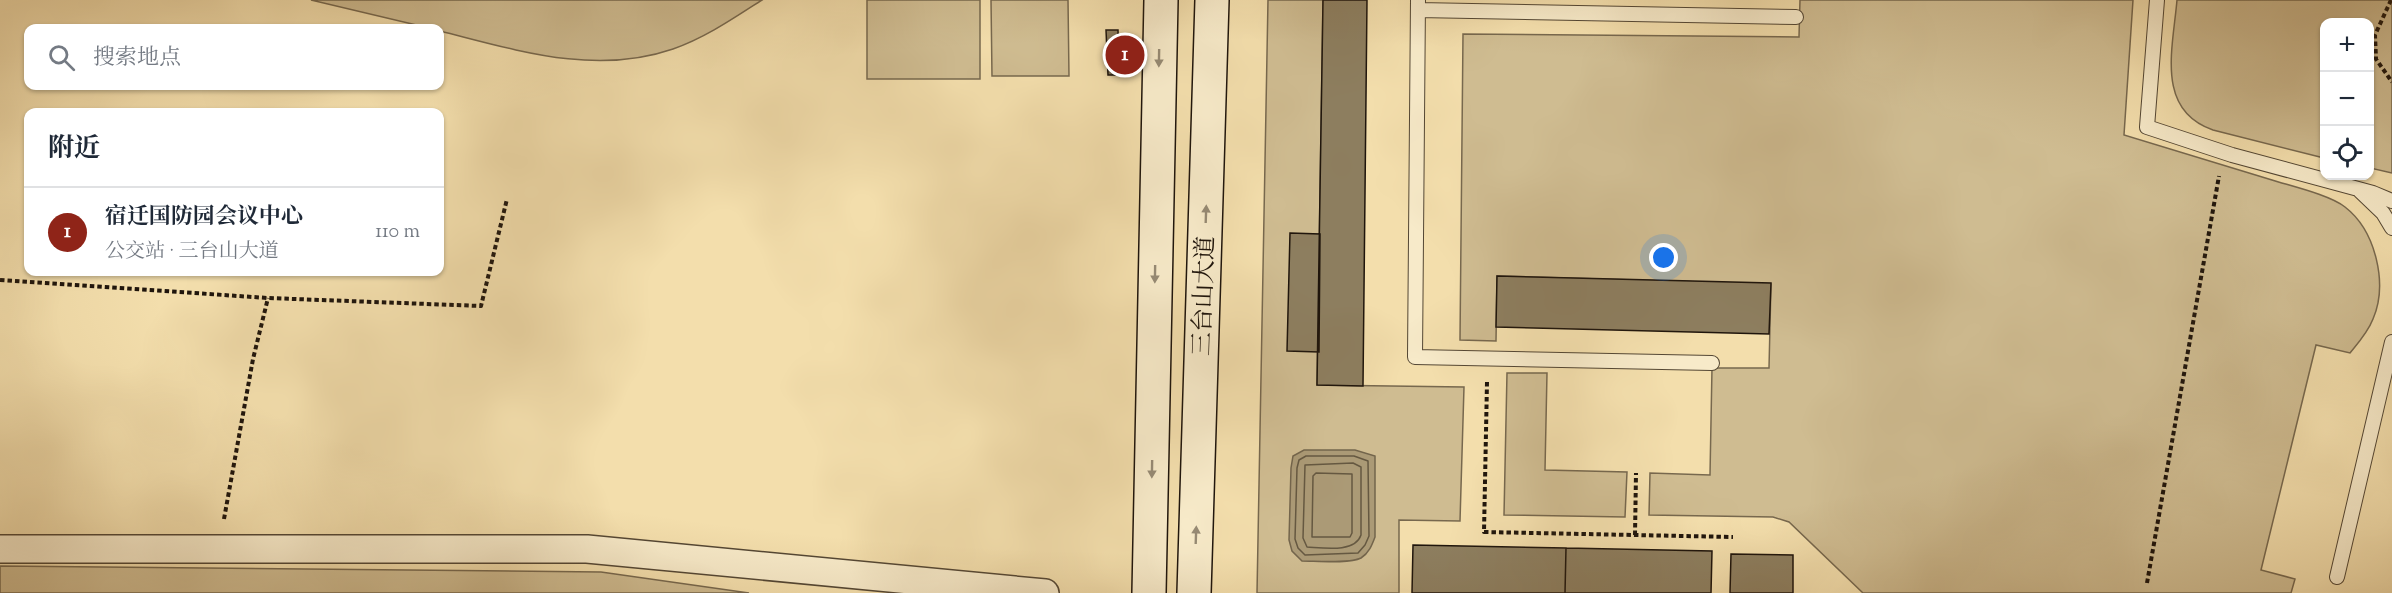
<!DOCTYPE html>
<html lang="zh">
<head>
<meta charset="utf-8">
<style>
  :root { --surface:#fff; --page:#f6f6f7; --text:#1f2937; --muted:#747a83; --line:#e0e1e3; --accent:#8f2418 }
  body { margin:0; font-family:"Sorts Mill Goudy","Noto Serif SC",serif; background:var(--page); color:var(--text) }
  .controls { position:absolute; right:18px; top:18px; display:grid; overflow:hidden; border-radius:12px; box-shadow:0 2px 4px #0004 }
  .controls button { width:54px; height:54px; display:grid; place-items:center; padding:0; border:0; border-bottom:2px solid var(--line); background:var(--surface); color:var(--text); font:30px sans-serif }
  .you { position:absolute; left:1664px; top:258px; width:21px; height:21px; margin:-15px; border:4px solid #fff; border-radius:50%; background:#1a73e8; box-shadow:0 0 0 9px #1a73e833 }
  .badge { display:grid; place-items:center; width:39px; height:39px; border-radius:50%; background:var(--accent); color:#fff; font-size:20px; font-weight:700 }
  .pin { position:absolute; translate:-50% -50%; border:3px solid #fff; box-shadow:0 2px 6px #0006 }
  .list { margin:0; padding:0; list-style:none }
  h2 { display:flex; justify-content:space-between; align-items:center; height:78px; margin:0; padding:0 24px; font-size:26px }
  h2 small { font-size:20px; font-weight:400; color:var(--muted) }
  .list li { display:grid; grid-template-columns:39px 1fr auto; gap:18px; align-items:center; box-sizing:border-box; height:90px; padding:0 24px; border-top:2px solid var(--line) }
  .list b { display:block; font-size:22px; white-space:nowrap }
  .list p { margin:0; font-size:20px; white-space:nowrap; color:var(--muted) }
  .list em { font-size:20px; font-style:normal; color:var(--muted) }
  .icon { flex:none; width:33px; height:33px; fill:none; stroke:currentColor; stroke-width:2; stroke-linecap:round; stroke-linejoin:round }
  .map { position:relative; flex:none; width:2392px; height:593px; overflow:hidden }
  .search { position:absolute; background:var(--surface); box-shadow:0 2px 4px #0004; left:24px; top:24px; width:420px; height:66px; display:flex; align-items:center; gap:15px; box-sizing:border-box; padding:0 21px; border-radius:12px; color:var(--muted); font-size:22px }
  .panel { position:absolute; background:var(--surface); box-shadow:0 2px 4px #0004; left:24px; top:108px; width:420px; height:168px; border-radius:12px }
  .map>svg:first-child { display:block }
</style>
</head>
<body>
<div class="map">
<svg width="2392" height="593" viewBox="0 0 2392 593">
  <rect width="100%" height="100%" fill="#f3deac"/>
  <filter id="stains"><feTurbulence type="fractalNoise" baseFrequency=".00333" numOctaves="4"/><feColorMatrix values="0 0 0 0 .2 0 0 0 0 .09 0 0 0 0 .02 0 0 0 .5 -.17"/></filter>
  <radialGradient id="worn" r=".72"><stop offset=".6" stop-color="#630" stop-opacity="0"/><stop offset="1" stop-color="#630" stop-opacity=".3"/></radialGradient>
  <path fill="#cfbc91" stroke="#77684e" stroke-width="1.5" d="M311,0h451c-28,18 -57,38 -89,49 -78,27 -157,1 -233,-18v-3h-11z
    M867,0h113v79h-113z
    M991,0h77l1,76h-77z
    M1268,0h55l-6,385 147,2 -4,134 -61,-1v73h-142z
    M1800,0h333l-9,135c50,15 99,30 148,45 19,6 58,15 73,27 31,24 43,77 28,112 -5,13 -14,23 -23,34l-34,-8 -55,225 34,9 -4,14h-428l-74,-71 -16,-5 -124,-2 1,-42 60,2 2,-107h57l2,-84 -274,-8 -1,65 -36,-1 3,-306 336,3z
    M2177,0h215v173l-22,-5v-146h-46v136l-111,-28c-58,-20 -40,-82 -36,-130z
    M1507,373h40l-2,97 82,2 -2,45 -121,-2z
    M0,566l601,6 148,21h-749z"/>
  <path fill="#ab9a76" stroke="#73654c" stroke-width="1.5" d="M1304,450h51l20,6v81c-3,8 -6,16 -14,21 -12,6 -45,3 -59,3l-10,-10 -3,-11 2,-72 2,-12z"/>
  <g fill="none" stroke-linecap="round" stroke-linejoin="round">
    <path stroke="#655841" stroke-width="1.5" d="M1306,456h48l14,5 1,75 -4,9 -7,8 -53,2 -7,-7 -3,-9 2,-71 2,-8z
      M1353,463l8,4v68c-6,18 -37,13 -54,12l-4,-9 2,-73z
      M1316,473l36,1v59l-2,4h-38l1,-61z"/>
  </g>
  <path fill="#8d7e5f" stroke="#1f150c" stroke-width="1.5" d="M1323,0h44l-4,386 -46,-1z
    M1106,30h12l1,45h-11z
    M1290,233l30,1 -1,118 -32,-1z
    M1497,276l274,7 -2,51 -273,-7z
    M1413,545l153,3 -1,45h-153z
    M1566,548l146,3 -1,42h-146z
    M1731,554l62,1v38h-63z"/>
  <g fill="none" stroke-linecap="round" stroke-linejoin="round">
    <defs>
      <path id="lane" d="M1418,0l-3,357 297,6
        M2157,0l-10,127 85,28 141,38 19,8
        M1418,10l378,7
        M2360,191l23,22 9,15
        M2337,577l55,-235"/>
      <path id="street" d="M0,549h587l458,44"/>
      <path id="secondary" d="M1149,593l12,-593
        M1194,593l18,-593"/>
    </defs>
    <use href="#lane" stroke="#544734" stroke-width="16"/>
    <use href="#street" stroke="#544734" stroke-width="30"/>
    <use href="#secondary" stroke="#1f150c" stroke-width="36"/>
    <path stroke="#1f150c" stroke-width="4" stroke-dasharray="4.5 3" stroke-linecap="butt" d="M2391,0l-16,35 1,24 16,23
      M0,280l268,18 213,8 26,-107
      M1487,382l-3,150 249,5
      M224,519l29,-160 15,-61
      M1635,535l1,-62
      M2147,583l72,-407"/>
    <use href="#lane" stroke="#f7eac9" stroke-width="14"/>
    <use href="#street" stroke="#f7eac9" stroke-width="27"/>
    <use href="#secondary" stroke="#f7eac9" stroke-width="33"/>
  </g>
  <defs><path id="oneway-solid" d="M-6-.8H1V-3.2L6.5 0L1 3.2V.8H-6Z" transform="scale(1.5)"/></defs>
  <g fill="#968a74">
    <use href="#oneway-solid" transform="translate(1159 58) rotate(91)"/>
    <use href="#oneway-solid" transform="translate(1206 214) rotate(-88)"/>
    <use href="#oneway-solid" transform="translate(1155 274) rotate(91)"/>
    <use href="#oneway-solid" transform="translate(1152 469) rotate(91)"/>
    <use href="#oneway-solid" transform="translate(1196 535) rotate(-88)"/>
  </g>
  <g text-anchor="middle" stroke-width="4.5" stroke-linejoin="round" paint-order="stroke">
    <g font-size="24" fill="#1f150c" stroke="#f7eac9">
      <text transform="translate(1203 296) rotate(-88)" y="8">三台山大道</text>
    </g>
  </g>
  <rect width="100%" height="100%" filter="url(#stains)"/>
  <rect width="100%" height="100%" fill="url(#worn)"/>
</svg>
<div class="controls">
<button>+</button>
<button>−</button>
<button><svg class="icon" aria-label="locate" viewBox="0 0 24 24"><circle cx="12" cy="12" r="6"/><path d="M12 2v4M12 18v4M2 12h4M18 12h4"/></svg></button>
</div>
<div class="you"></div>
<div class="pin badge" style="left:1125px;top:55px">1</div>
<div class="search"><svg class="icon" aria-label="search" viewBox="0 0 24 24"><circle cx="10" cy="10" r="6"/><path d="M15 15l6 6"/></svg>搜索地点</div>
<section class="panel">
<h2>附近<small></small></h2>
<ul class="list">
<li><span class="badge">1</span><div><b>宿迁国防园会议中心</b><p>公交站 · 三台山大道</p></div><em>110 m</em></li>
</ul>
</section>
</div>
</body>
</html>
